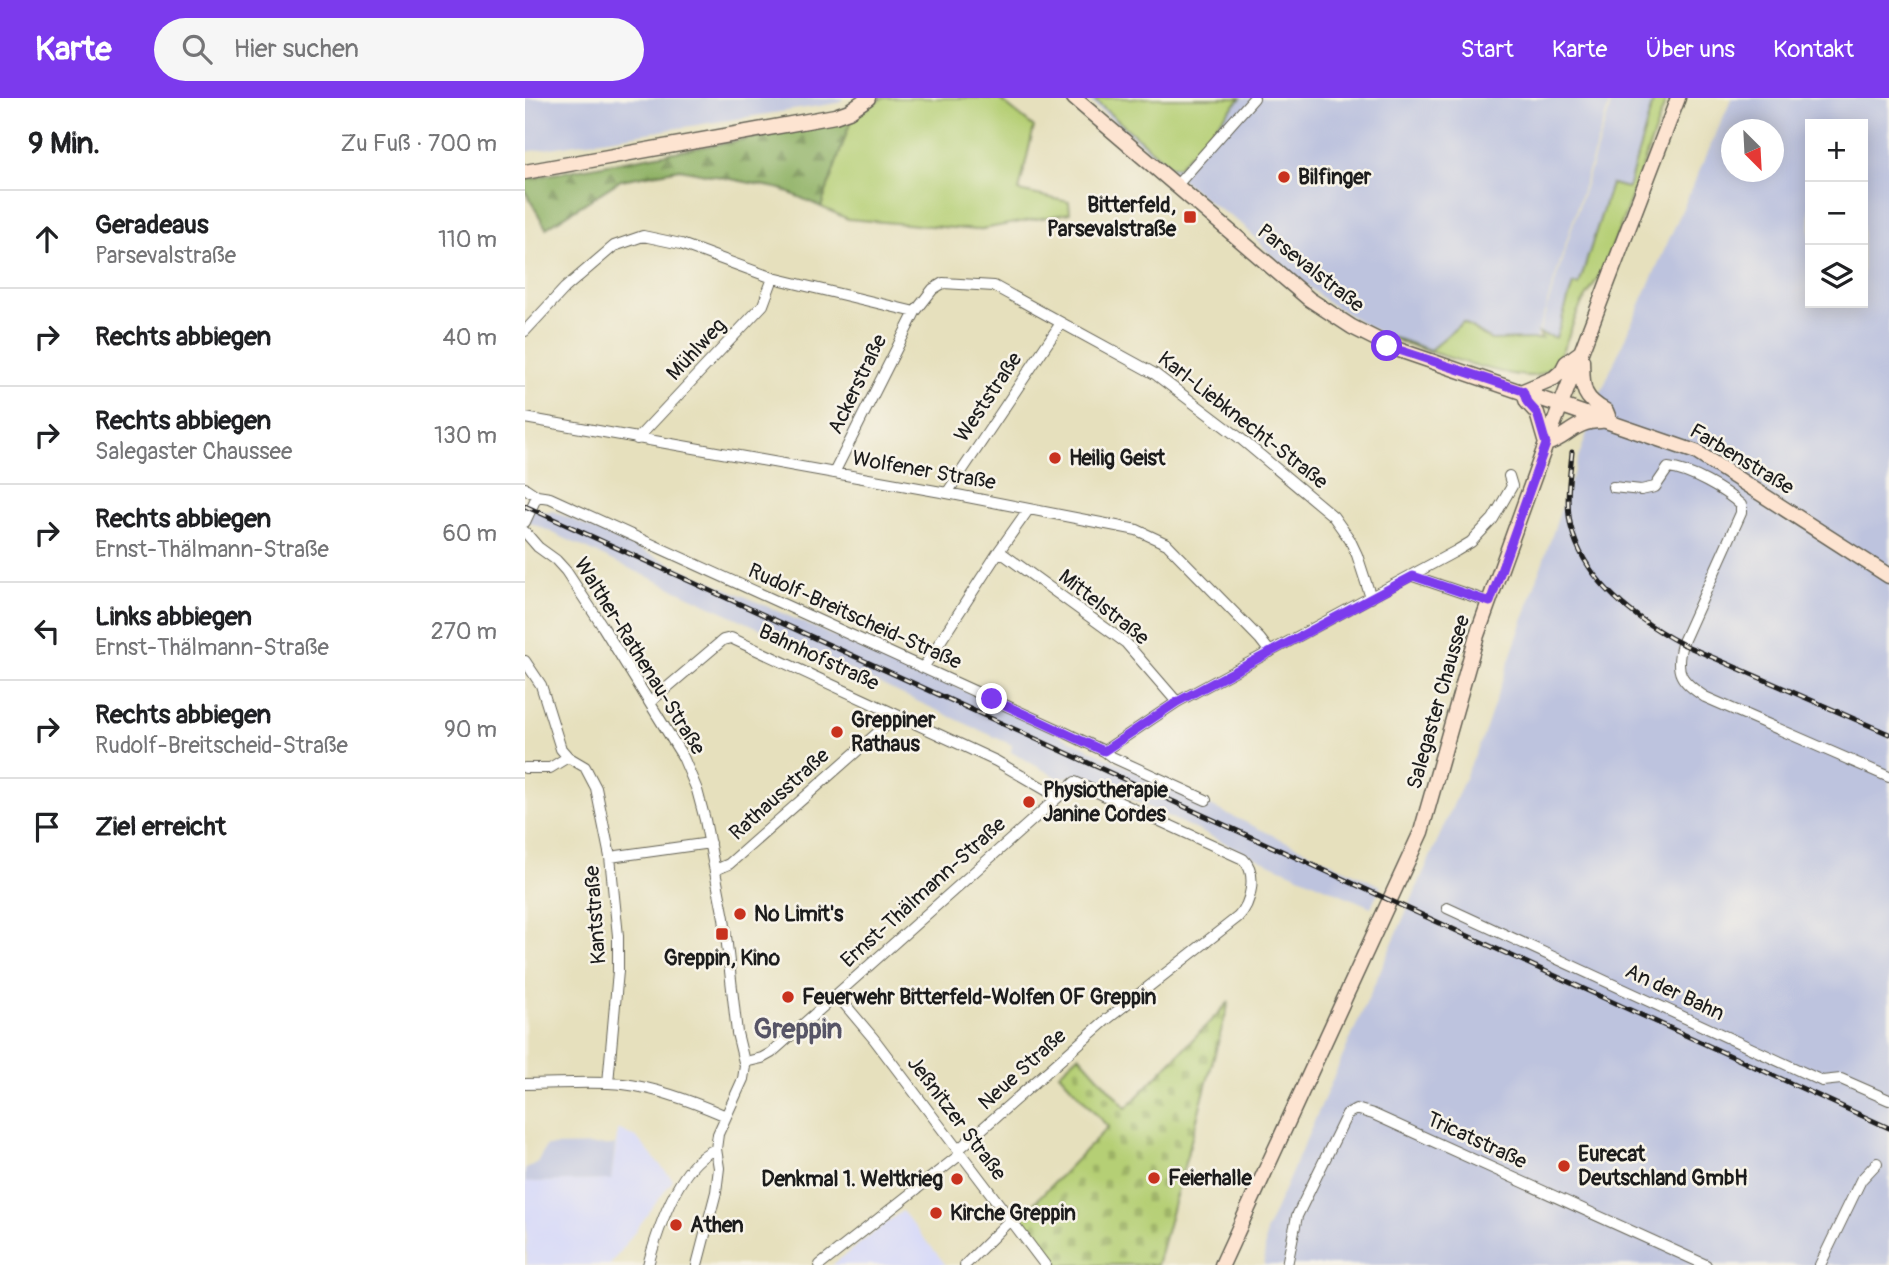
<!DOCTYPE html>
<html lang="de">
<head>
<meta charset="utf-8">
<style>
  :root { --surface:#fff; --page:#f6f6f6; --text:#202124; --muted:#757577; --line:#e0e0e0; --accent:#7c3aed }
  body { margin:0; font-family:Pangolin,sans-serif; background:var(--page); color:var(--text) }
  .controls { position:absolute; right:21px; top:21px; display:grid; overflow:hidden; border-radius:0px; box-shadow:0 4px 18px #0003 }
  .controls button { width:63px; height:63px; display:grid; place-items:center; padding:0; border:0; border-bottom:2px solid var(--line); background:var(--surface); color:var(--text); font:35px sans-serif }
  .compass { position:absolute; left:1196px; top:21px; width:63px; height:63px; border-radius:50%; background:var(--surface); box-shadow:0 4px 18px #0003; rotate:156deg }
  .stop { position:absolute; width:21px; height:21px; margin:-16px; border:5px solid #7c3aed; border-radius:50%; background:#fff }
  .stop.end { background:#7c3aed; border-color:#fff; box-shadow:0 2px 7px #0008 }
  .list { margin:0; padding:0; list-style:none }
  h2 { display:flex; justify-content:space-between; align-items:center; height:91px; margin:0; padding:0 28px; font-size:30px }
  h2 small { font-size:23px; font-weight:400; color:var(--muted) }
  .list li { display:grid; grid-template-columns:46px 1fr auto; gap:21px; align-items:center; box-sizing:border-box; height:98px; padding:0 28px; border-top:2px solid var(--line) }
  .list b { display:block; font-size:26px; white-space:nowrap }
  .list p { margin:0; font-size:23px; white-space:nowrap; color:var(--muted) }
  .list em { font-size:23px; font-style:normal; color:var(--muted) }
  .icon { flex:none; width:38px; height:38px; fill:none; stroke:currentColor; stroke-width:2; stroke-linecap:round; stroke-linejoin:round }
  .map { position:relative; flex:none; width:1364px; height:1167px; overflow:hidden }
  header { display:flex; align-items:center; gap:42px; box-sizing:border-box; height:98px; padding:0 35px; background:var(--accent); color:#fff }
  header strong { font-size:33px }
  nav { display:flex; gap:38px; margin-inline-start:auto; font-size:24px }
  .search { width:490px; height:63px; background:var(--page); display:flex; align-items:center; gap:18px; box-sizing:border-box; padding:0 24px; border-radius:38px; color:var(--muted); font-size:26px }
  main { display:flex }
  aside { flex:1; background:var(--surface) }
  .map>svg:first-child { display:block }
</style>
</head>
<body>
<header>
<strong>Karte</strong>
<div class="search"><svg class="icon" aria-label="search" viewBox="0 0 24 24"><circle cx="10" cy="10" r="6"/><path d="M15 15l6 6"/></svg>Hier suchen</div>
<nav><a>Start</a><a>Karte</a><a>Über uns</a><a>Kontakt</a></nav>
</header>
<main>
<aside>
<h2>9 Min.<small>Zu Fuß · 700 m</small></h2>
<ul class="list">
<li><svg class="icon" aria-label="ahead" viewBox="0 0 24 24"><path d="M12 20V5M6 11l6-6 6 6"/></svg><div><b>Geradeaus</b><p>Parsevalstraße</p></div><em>110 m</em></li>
<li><svg class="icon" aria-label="right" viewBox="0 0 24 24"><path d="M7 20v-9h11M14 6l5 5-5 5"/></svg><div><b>Rechts abbiegen</b></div><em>40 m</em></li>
<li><svg class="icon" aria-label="right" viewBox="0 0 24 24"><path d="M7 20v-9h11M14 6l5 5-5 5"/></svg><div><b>Rechts abbiegen</b><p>Salegaster Chaussee</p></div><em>130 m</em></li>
<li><svg class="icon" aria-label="right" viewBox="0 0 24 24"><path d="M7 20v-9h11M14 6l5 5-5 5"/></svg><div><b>Rechts abbiegen</b><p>Ernst-Thälmann-Straße</p></div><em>60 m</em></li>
<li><svg class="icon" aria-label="left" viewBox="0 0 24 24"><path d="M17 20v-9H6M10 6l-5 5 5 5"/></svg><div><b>Links abbiegen</b><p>Ernst-Thälmann-Straße</p></div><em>270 m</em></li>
<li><svg class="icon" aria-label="right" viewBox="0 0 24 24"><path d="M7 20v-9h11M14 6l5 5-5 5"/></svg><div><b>Rechts abbiegen</b><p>Rudolf-Breitscheid-Straße</p></div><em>90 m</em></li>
<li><svg class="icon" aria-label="arrive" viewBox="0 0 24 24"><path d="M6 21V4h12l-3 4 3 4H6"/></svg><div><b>Ziel erreicht</b></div></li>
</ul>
</aside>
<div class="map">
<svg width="1364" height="1167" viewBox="0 0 1364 1167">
  <defs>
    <pattern id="forest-firs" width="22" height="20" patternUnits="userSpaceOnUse" patternTransform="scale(1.75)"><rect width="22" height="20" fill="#90b266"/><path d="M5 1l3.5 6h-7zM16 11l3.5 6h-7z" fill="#759053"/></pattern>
    <pattern id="cemetery-stones" width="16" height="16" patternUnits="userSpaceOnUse" patternTransform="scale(1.75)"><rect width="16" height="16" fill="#b5cf75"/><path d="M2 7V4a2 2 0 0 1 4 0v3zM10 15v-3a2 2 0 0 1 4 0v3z" fill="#9bb165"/></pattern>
  </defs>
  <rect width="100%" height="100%" fill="#f7f3e8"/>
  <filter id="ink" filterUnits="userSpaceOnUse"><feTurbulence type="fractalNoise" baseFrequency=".0143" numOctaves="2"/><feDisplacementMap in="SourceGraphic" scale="14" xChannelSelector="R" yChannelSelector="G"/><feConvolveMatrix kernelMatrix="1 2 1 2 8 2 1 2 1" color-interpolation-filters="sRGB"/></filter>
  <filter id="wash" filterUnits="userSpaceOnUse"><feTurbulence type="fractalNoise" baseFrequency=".00686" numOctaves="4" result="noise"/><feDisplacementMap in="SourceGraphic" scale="28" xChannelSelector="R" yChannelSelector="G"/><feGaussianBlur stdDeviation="1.57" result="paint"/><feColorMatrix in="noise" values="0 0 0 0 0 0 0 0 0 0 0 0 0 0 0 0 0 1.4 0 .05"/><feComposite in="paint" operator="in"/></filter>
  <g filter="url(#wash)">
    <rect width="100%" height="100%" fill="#e6e0bd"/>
    <path fill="#d5d8f9" d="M93,1031l19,9 36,42 -63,85h-83l-2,-83 86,-2z
      M377,1113l44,54h-114z"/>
    <path fill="#bdc3de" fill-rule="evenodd" d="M0,0h319l-6,5 -313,49z
      M561,0h525l-75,241 -45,1 -28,-18 -33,28 -50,-17 -53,-31 -58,-49 -26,-28 -33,-22z
      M1088,0h41l-26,90 -17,-4 -32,102 -6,-1 -17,53 -17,-5z
      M1207,0h157v1167h-625l2,-34 217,-494 118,-345zM1285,26h53v179h-53zM1206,32h42v42h-42z
      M0,405l20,9 8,-1 332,148h13l483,227 -10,21 -116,-50 -178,-83 -17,5 -49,-27 1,-7 -487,-225z
      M90,1047l-4,35 -86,2v-13l12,-6 9,-17z"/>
    <path fill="#b5cf75" stroke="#687648" stroke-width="2" d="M357,0h116l36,29 -15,64 50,11 1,11 -93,17 -129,-11 -27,-12 30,-87z
      M567,0h149l-63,69 -8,-1z
      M1129,0h13c-21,56 -39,115 -64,170 -6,14 -17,27 -24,41 -11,22 -15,57 -41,66 -22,7 -132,-30 -158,-42l50,17 33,-28 28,18 45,-1 6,-1 -3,-5 17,5 17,-54 6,1 32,-101 17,4z"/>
    <path fill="url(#forest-firs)" stroke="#566741" stroke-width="2" d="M326,22l-30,87 -40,-18 -101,-20 -59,11 -75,48 -21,-37v-12z"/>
    <path fill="url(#cemetery-stones)" stroke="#687648" stroke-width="2" d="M704,904l-72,263h-103l-35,-47 89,-91 -49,-54 20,-18 47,53z"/>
  </g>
  <g filter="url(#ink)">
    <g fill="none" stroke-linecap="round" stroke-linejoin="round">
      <defs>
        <path id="street" d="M652,87l77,-87
          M0,233l40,-43 49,-42 29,-10 38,8 92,34 142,34 18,-23 10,-6 51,3 161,88 86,65 92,77 17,24 7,15 14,43
          M0,320l422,75 190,37 30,14 93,95 10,13
          M112,341l126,-134 10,-27
          M309,375l81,-161
          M1088,389l28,3 14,-3 13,-19c22,2 57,22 73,37v8l-59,131c-8,29 -1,37 23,53l184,80
          M0,390l12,8 13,2 514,234 40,19 8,6 94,43
          M422,395l114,-170
          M0,424l12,-26
          M0,434l13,15 18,13 10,11 37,56 80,130 14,33 8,30 19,98 13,115 8,33 -2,13 -25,55 -2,15 3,19 -3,24 -19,73
          M474,453l127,92 51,59
          M888,478l77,26
          M0,563l16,24 20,64 7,8 17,10 11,21 14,69 8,79v35l-10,112
          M398,570l76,-117 29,-41
          M125,604l73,-62 8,-2 265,123 62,36
          M579,653l73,-49 279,-151 15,-9 22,-23 19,-33 -3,-10
          M0,670h25l18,-11
          M85,759l100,-14
          M190,772l14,-6 162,-143 4,-7
          M922,810l375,173 19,-2 48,21
          M312,897l37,44 171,226
          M220,964l17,-4 9,-5 304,-271 168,77c15,14 8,45 -5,58l-132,103 -148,130
          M0,986c32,0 66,-3 98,0 34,4 71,18 103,32
          M123,1167c10,-36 31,-102 68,-116
          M295,1167l141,-111
          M440,1167l46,-46
          M762,1167l10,-49 50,-102 9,-5 17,5 333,151
          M1295,1167l41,-85 16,-17"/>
        <path id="secondary" d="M549,0l235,201 43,28 44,22 300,103 193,124
          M0,74l310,-56 14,-5 19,-13
          M1057,262c1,26 -2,37 24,51l2,5
          M998,293l31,-13 8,-7 4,-8 15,-11
          M998,293l4,11 10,11 9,31
          M1021,346c22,-6 27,-23 55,-23
          M697,1167l199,-433 56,-197 69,-191 132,-346"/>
      </defs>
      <use href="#street" stroke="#636154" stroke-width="12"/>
      <use href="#secondary" stroke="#636154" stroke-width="17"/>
      <use href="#street" stroke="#fff" stroke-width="10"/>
      <use href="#secondary" stroke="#fde4d1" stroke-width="14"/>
      <defs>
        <path id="rail" d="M1047,354c-2,24 -7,50 -1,75 14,55 64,92 111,117l207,90
          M0,408l1364,622"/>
      </defs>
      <use href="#rail" stroke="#1c1c1c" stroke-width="5"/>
      <use href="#rail" stroke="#f7f3e8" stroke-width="2.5" stroke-dasharray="8" stroke-linecap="butt"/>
    </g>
  </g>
  <g fill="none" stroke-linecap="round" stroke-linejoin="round" filter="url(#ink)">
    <path stroke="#7c3aed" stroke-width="9" d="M467,601l112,52 73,-49 236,-126 77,26 56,-158 -9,-31 -10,-11 -4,-11 -136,-45"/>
  </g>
  <g fill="#c8321e" stroke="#f7f3e8" stroke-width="2.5">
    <circle cx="759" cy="79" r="7"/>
    <rect x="658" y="112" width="14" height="14" rx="3.5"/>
    <circle cx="530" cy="360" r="7"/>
    <circle cx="312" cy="634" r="7"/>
    <circle cx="504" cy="704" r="7"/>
    <circle cx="215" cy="816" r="7"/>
    <rect x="190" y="829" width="14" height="14" rx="3.5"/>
    <circle cx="263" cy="899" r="7"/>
    <circle cx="1039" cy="1068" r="7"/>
    <circle cx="629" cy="1080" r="7"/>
    <circle cx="432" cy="1081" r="7"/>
    <circle cx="411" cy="1115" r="7"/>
    <circle cx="151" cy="1127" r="7"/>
  </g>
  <g text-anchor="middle" stroke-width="5" stroke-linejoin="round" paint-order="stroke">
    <g font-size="21" font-weight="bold" fill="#1c1c1c" stroke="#f7f3e8" text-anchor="start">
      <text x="773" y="86">Bilfinger</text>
      <text x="651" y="114" text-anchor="end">Bitterfeld,<tspan x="651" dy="24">Parsevalstraße</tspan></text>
      <text x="544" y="367">Heilig Geist</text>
      <text x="326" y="629">Greppiner<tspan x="326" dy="24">Rathaus</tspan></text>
      <text x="518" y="699">Physiotherapie<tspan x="518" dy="24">Janine Cordes</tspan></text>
      <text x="229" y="823">No Limit's</text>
      <text x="197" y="867" text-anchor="middle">Greppin, Kino</text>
      <text x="277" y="906">Feuerwehr Bitterfeld-Wolfen OF Greppin</text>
      <text x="1053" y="1063">Eurecat<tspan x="1053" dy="24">Deutschland GmbH</tspan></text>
      <text x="643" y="1087">Feierhalle</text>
      <text x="418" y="1088" text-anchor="end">Denkmal 1. Weltkrieg</text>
      <text x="425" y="1122">Kirche Greppin</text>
      <text x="165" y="1134">Athen</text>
    </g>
    <g font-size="21" fill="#1c1c1c" stroke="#f7f3e8">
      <text transform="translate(786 170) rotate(38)" y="7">Parsevalstraße</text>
      <text transform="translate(171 251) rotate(-47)" y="7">Mühlweg</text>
      <text transform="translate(332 286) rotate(-64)" y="7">Ackerstraße</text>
      <text transform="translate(463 299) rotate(-56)" y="7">Weststraße</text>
      <text transform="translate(718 322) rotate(38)" y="7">Karl-Liebknecht-Straße</text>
      <text transform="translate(1217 361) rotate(31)" y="7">Farbenstraße</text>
      <text transform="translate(399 372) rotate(10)" y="7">Wolfener Straße</text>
      <text transform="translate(579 509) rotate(38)" y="7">Mittelstraße</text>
      <text transform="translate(330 518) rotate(24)" y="7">Rudolf-Breitscheid-Straße</text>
      <text transform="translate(115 558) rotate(58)" y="7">Walther-Rathenau-Straße</text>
      <text transform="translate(294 559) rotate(25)" y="7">Bahnhofstraße</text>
      <text transform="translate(913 604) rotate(-74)" y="7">Salegaster Chaussee</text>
      <text transform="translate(254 696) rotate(-42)" y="7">Rathausstraße</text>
      <text transform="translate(398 794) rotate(-42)" y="7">Ernst-Thälmann-Straße</text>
      <text transform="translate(70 817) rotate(-94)" y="7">Kantstraße</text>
      <text transform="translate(1150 894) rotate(25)" y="7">An der Bahn</text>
      <text transform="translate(497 971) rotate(-42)" y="7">Neue Straße</text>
      <text transform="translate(432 1020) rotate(53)" y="7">Jeßnitzer Straße</text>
      <text transform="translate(952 1042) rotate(25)" y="7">Tricatstraße</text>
    </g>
    <g font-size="28" font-weight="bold" fill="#575466" stroke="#f7f3e8">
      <text x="273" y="940">Greppin</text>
    </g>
  </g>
</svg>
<div class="controls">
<button>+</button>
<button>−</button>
<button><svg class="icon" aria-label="layers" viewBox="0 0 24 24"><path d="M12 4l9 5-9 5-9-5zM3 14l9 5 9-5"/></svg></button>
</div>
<svg class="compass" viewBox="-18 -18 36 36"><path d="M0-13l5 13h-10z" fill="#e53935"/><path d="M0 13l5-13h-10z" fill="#757577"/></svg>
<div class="stop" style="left:862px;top:248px"></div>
<div class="stop end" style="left:467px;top:601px"></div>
</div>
</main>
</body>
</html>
